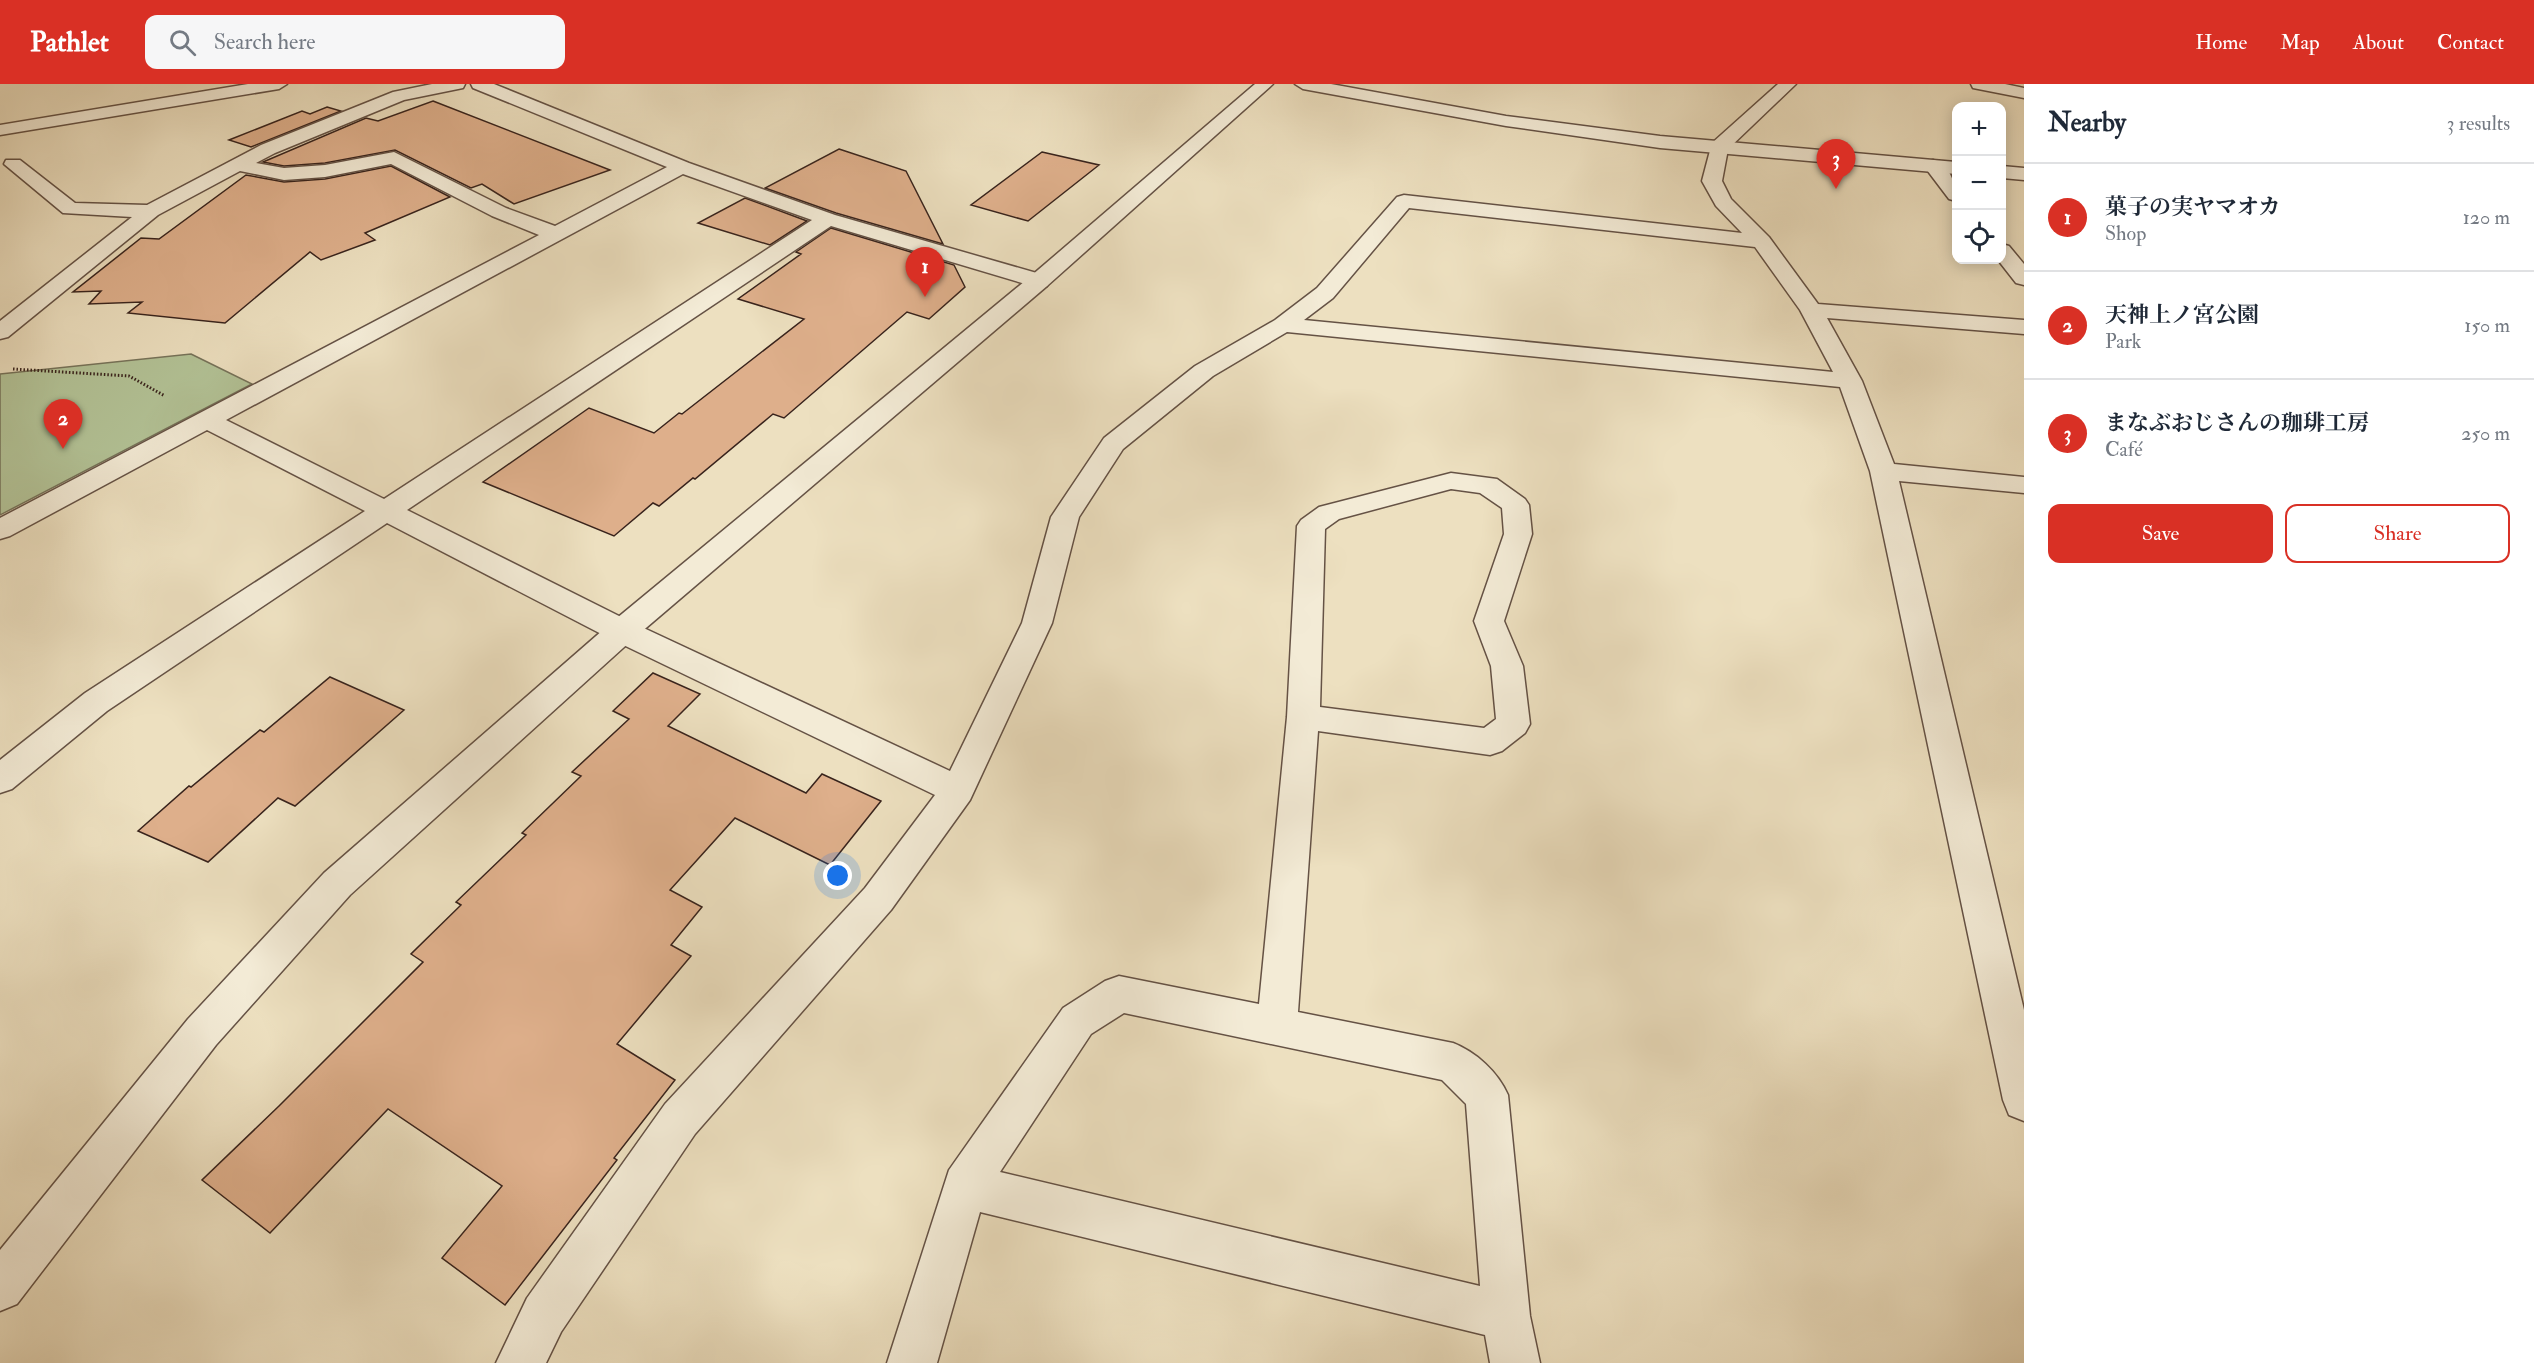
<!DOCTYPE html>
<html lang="en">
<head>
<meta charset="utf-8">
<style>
  :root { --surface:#fff; --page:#f6f6f7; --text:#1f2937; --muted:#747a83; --line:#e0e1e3; --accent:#d93025 }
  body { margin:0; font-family:"IM FELL Double Pica","Noto Serif JP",serif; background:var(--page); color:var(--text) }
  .controls { position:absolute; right:18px; top:18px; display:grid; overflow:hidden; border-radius:12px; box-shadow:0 3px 15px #0003 }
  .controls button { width:54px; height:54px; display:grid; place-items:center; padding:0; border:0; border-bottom:2px solid var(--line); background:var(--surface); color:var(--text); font:30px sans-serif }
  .you { position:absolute; left:838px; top:792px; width:21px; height:21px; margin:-15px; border:4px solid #fff; border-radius:50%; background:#1a73e8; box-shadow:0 0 0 9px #1a73e833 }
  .badge { display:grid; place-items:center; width:39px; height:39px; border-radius:50%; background:var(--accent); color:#fff; font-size:20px; font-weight:700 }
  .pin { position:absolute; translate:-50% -50px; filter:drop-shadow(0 2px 3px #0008) }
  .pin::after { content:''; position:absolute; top:32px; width:21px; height:18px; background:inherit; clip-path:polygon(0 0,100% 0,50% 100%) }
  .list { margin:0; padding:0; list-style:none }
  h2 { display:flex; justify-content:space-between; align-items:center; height:78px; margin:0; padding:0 24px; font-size:26px }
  h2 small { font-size:20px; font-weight:400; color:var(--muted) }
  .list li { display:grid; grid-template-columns:39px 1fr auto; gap:18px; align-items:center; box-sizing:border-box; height:108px; padding:0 24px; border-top:2px solid var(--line) }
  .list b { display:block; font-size:22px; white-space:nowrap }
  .list p { margin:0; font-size:20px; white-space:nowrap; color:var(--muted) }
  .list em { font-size:20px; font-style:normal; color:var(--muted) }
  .actions { display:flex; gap:12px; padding:18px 24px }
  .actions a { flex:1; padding:14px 0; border:2px solid var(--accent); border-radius:12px; text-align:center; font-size:21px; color:var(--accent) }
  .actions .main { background:var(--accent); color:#fff }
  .icon { flex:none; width:33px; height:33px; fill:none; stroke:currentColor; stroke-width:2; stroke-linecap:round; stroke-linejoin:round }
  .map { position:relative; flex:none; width:2024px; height:1279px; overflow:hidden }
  header { display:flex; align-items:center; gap:36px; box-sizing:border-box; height:84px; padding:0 30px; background:var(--accent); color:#fff }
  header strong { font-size:28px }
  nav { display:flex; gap:33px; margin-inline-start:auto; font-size:21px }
  .search { width:420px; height:54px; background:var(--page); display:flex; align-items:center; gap:15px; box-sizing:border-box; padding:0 21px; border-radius:12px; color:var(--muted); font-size:22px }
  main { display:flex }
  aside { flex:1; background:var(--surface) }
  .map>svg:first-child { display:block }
</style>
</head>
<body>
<header>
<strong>Pathlet</strong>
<div class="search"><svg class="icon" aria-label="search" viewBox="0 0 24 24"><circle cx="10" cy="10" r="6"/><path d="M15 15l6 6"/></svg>Search here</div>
<nav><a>Home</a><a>Map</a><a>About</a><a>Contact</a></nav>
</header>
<main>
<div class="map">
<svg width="2024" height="1279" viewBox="0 0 2024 1279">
  <rect width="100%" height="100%" fill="#ede0c0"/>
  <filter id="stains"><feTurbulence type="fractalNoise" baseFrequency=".00333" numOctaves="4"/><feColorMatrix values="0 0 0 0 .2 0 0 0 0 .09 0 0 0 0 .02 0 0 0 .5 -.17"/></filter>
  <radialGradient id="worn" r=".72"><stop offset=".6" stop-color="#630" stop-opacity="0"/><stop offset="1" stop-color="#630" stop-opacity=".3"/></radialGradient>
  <path fill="#b3c397" stroke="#76735a" stroke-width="1.5" d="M191,270l61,30 -252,131v-141z"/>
  <path fill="#deaf8b" stroke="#38231c" stroke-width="1.5" d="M433,17l177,69 -96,34 -32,-20 -11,4 -76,-38 -70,13 -41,3 -21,-4 103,-44 12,3z
    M327,23l14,4 -90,36 -22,-7 73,-29 8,3z
    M839,65l67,22 37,73 -107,-31 -71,-25z
    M1042,68l57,13 -71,56 -57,-16z
    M391,82l59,31 -85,36 10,7 -54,20 -11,-8 -85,71 -97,-10 14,-11 -53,2 12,-13 -28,1 68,-54 18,1 87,-64 38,7 41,-3z
    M745,114l62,23 -37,24 -72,-22z
    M831,144l123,37 11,22 -36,32 -22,-7 -123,106 -11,-4 -78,65 -2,-1 -34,28 -6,-3 -39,33 -131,-54 106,-74 65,25 25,-20 3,1 122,-95 -66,-20 63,-45 -5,-2z
    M653,589l47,21 -32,32 138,67 16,-19 59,27 -51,64 -95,-47 -65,72 32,17 -31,38 20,11 -74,88 58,36 -61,78 3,2 -112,145 -63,-47 60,-72 -114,-77 -118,124 -68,-53 77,-74 144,-144 -12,-8 50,-49 -5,-3 70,-67 -4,-2 59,-57 -9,-4 57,-53 -16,-8z
    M330,593l74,33 -109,96 -17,-8 -70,64 -70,-31 51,-45 2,1 69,-57 4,2z"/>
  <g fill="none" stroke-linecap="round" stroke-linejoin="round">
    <defs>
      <path id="minor" d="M432,0h33l-2,4 -59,12 -129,53 -19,10 28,5 41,-3 69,-13 112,56 49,18 112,-59 -194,-79 -2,-4h23l195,79 146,52 212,61 3,5 -3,5 -8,2 -208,-62 -424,284 226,113 317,148 72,-148 29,-106 53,-79 91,-72 80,-46 42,-32 80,-91 7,-2 338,38 -26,-27 -14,-25 10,-38 66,-59h18l-68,65 -6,32 9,18 38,38 49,67 206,16v14l-197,-16 35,63 32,83 130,13v16l-125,-12 125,529v111l-15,-6 -6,-15 -133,-629 -30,-84 -553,-55 -74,44 -90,73 -44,68 -27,106 -82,177 -79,110 -196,224 -134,198 -15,31h-50l31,-65 138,-194 200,-216 70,-93 -324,-156 -224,-116 -280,188 -95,78 -12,4v-33l85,-67 280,-182 -158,-81 -197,106 -10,3v-21l539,-283 -47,-19 -101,-52 -66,13 -41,3 -44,-9 -82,44 -150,122 -8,2v-18l132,-104 -69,-4 -59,-49 2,-4h14l55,43 72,2 114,-60 132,-53zM683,90l129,46 -428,279 -158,-79zM1409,124l346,39 45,63 33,62 -529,-52 29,-22z
        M1971,0h34l19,4v10l-51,-10z
        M1933,76c18,5 23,25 23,41l-7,-2 -25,-33 2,-4z
        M2002,160l7,2 15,18v21l-8,-2 -18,-23h4z
        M1451,389l46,6 28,20 4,6 3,29 -28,87 19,45 7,58 -5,9 -23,18 -12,4 -172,-24 -20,281 155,31c23,9 45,29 55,52l22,221 10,47h-50l-5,-28 -505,-123 -43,151h-50l62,-193 114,-162 42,-27 14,-5 140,28 28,-287 10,-191 4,-6 18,-13zM1451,405l29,4 22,15 2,26 -30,87 17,45 5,53 -12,9 -164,-21 5,-178 14,-10zM1124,929l318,67 24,24 14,182 -480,-114 91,-138z"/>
      <path id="tertiary" d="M248,0h39l-8,5 -279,46v-10z
        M1255,0h18l-226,202 -414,353 -283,256 -134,150 -199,259 -17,7v-61l188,-231 136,-146 287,-250 420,-347z
        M1295,0h36l175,32 154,20 296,26v12l-296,-26 -154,-22 -203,-37z
        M2002,82l22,2v12l-22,-2z"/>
    </defs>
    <use href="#minor" stroke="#655245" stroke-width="3"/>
    <use href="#tertiary" stroke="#655245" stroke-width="3"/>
    <path stroke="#38231c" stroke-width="3" stroke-dasharray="1.5 2" stroke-linecap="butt" d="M13,285l116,7 36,20"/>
    <use href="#minor" fill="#f3ebd6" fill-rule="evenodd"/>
    <use href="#tertiary" fill="#f3ebd6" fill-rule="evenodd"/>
  </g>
  <rect width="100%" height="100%" filter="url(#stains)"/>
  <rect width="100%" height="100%" fill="url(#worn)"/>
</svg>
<div class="controls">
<button>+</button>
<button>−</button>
<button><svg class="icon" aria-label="locate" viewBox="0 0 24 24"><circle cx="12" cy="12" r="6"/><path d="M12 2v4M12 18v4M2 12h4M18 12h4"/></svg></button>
</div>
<div class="you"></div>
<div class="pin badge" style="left:925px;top:213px">1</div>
<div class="pin badge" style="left:63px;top:365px">2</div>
<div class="pin badge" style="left:1836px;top:105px">3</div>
</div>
<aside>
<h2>Nearby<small>3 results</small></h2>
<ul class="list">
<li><span class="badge">1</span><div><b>菓子の実ヤマオカ</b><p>Shop</p></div><em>120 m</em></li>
<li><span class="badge">2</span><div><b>天神上ノ宮公園</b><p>Park</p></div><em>150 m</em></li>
<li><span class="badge">3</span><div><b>まなぶおじさんの珈琲工房</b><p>Café</p></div><em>250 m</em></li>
</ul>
<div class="actions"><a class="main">Save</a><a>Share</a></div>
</aside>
</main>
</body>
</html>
